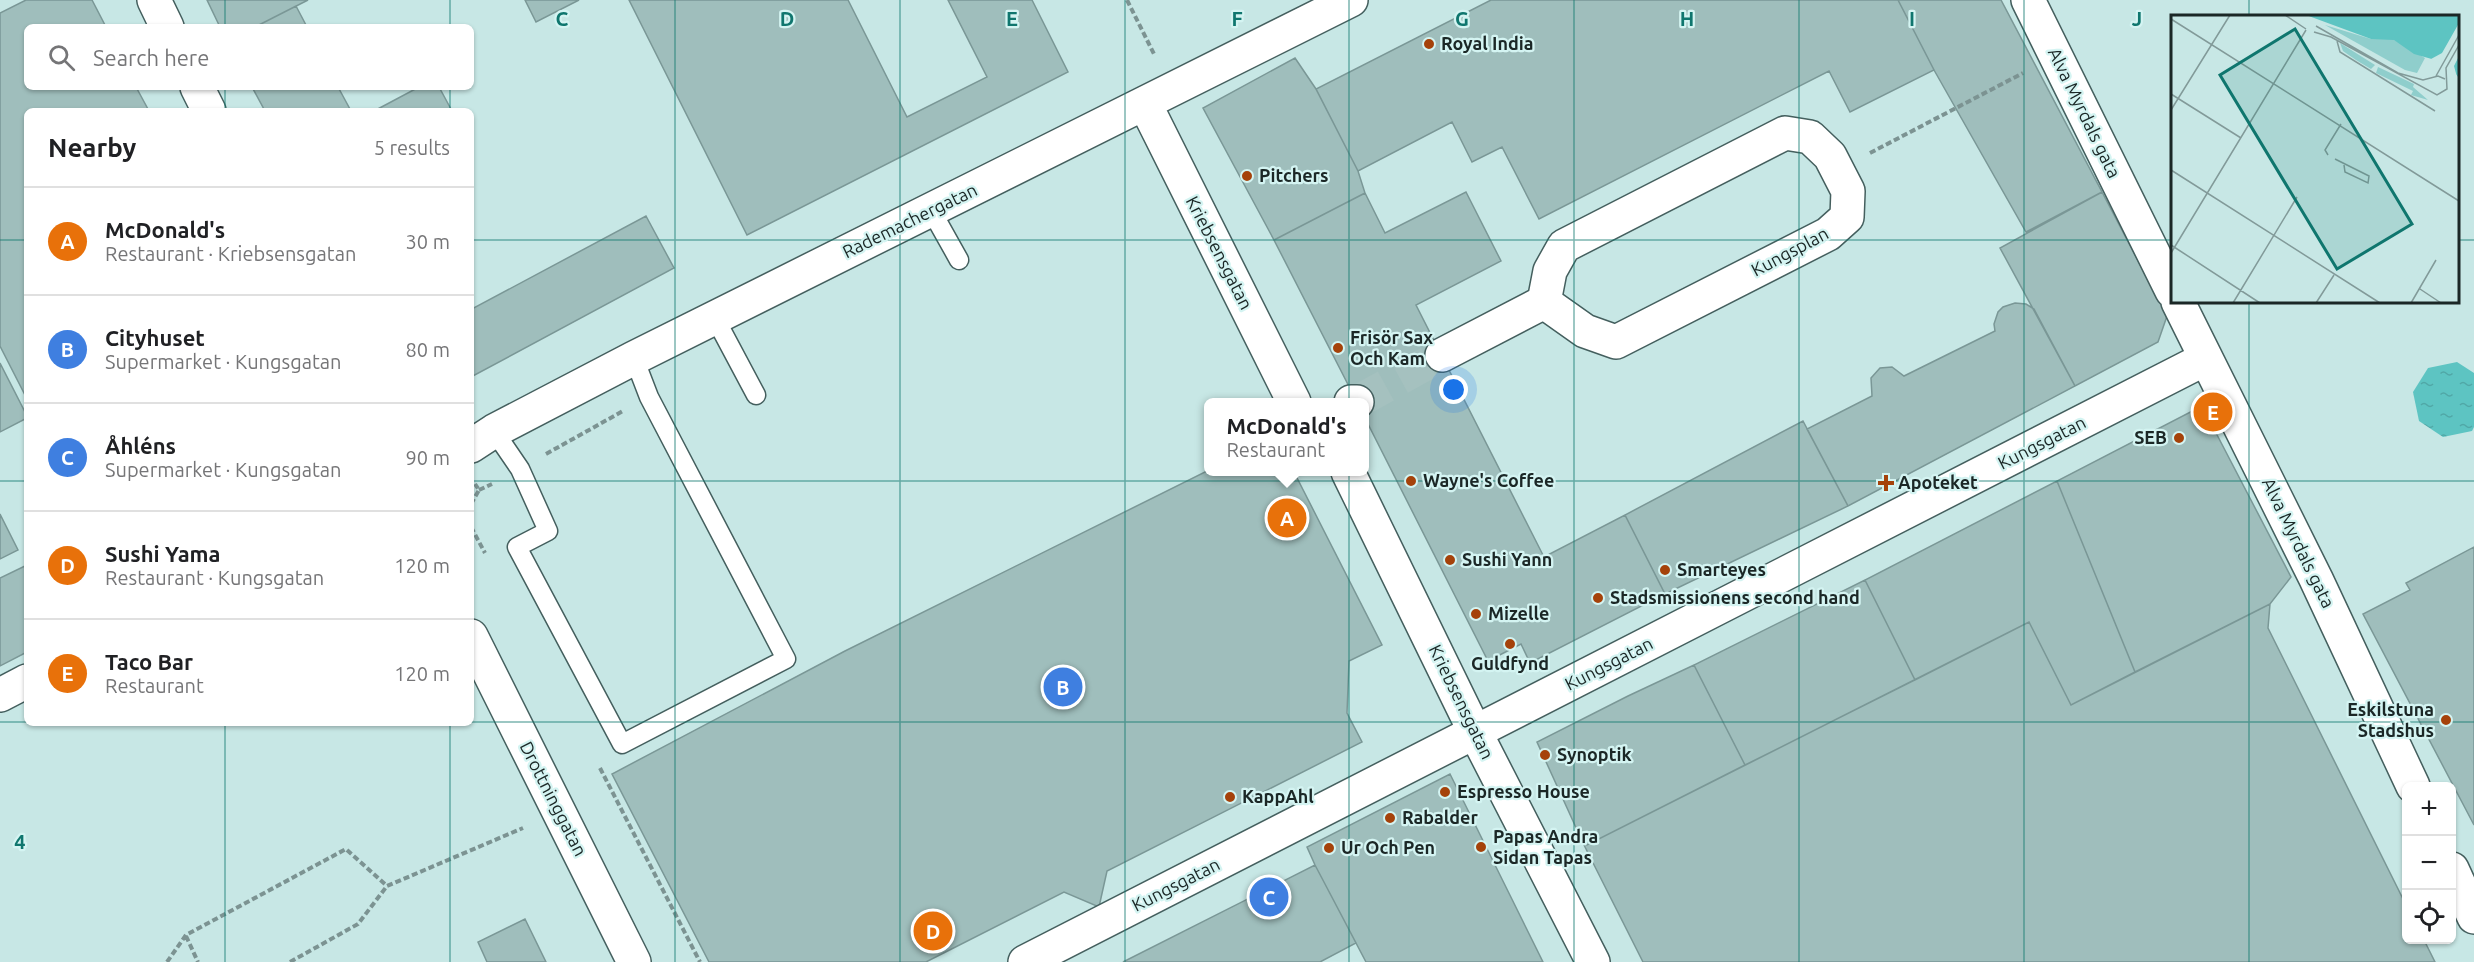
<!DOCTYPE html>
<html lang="en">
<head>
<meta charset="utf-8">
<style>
  :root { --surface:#fff; --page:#f6f6f6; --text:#202124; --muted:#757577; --line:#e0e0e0; --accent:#a5420a }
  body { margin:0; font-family:Ubuntu,sans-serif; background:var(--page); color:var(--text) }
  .controls { position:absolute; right:18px; bottom:18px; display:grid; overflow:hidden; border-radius:9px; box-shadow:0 2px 4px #0004 }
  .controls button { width:54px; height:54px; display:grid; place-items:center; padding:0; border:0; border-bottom:2px solid var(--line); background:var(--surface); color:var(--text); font:30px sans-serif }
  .you { position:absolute; left:1454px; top:390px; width:21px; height:21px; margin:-15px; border:4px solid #fff; border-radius:50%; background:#1a73e8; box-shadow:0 0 0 9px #1a73e833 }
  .badge { display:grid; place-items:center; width:39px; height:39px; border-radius:50%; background:var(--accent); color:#fff; font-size:20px; font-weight:700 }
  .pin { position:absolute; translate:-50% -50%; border:3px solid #fff; box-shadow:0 2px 6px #0006 }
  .popup { position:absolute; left:1204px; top:398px; width:165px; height:78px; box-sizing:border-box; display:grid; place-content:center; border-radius:9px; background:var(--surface); filter:drop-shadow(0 2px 4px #0005); font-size:20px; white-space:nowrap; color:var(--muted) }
  .popup b { font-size:22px; color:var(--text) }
  .popup::after { content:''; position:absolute; left:50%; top:100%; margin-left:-12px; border:12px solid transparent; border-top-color:var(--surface) }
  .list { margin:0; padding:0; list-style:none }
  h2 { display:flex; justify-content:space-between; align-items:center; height:78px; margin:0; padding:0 24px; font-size:26px }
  h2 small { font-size:20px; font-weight:400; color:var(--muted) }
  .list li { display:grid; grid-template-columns:39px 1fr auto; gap:18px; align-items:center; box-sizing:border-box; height:108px; padding:0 24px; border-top:2px solid var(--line) }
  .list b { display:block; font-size:22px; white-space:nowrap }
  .list p { margin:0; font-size:20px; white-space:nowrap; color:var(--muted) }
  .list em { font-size:20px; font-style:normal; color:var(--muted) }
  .icon { flex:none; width:33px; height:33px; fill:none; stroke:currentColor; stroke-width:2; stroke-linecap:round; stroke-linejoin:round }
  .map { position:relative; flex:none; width:2474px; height:962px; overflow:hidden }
  .search { position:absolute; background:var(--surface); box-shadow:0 2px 4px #0004; left:24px; top:24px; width:450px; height:66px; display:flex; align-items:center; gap:15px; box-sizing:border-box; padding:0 21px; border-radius:9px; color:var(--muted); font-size:22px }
  .panel { position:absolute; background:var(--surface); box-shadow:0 2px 4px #0004; left:24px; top:108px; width:450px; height:618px; border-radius:9px }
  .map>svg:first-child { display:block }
</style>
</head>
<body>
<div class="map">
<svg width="2474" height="962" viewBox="0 0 2474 962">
  <defs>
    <pattern id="water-ripples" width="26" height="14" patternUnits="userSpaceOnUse" patternTransform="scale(1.5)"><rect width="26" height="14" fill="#5dc4c2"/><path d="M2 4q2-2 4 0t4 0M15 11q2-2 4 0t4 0" fill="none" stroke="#50a8a7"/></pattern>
  </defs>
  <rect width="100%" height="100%" fill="#c7e7e5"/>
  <path fill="url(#water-ripples)" d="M2457,362l17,11v54l-2,4 -29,6 -24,-16 -6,-29 15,-24z"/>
  <path fill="#9fbebc" stroke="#7a9796" stroke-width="1.5" d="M26,0h66l14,27h-79v60h109l13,24h-122v288l-27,-53v-333z
    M207,0h101l-53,27h-35z
    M525,0h54l-43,22z
    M629,0h219l59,117 80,-40 -39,-77h84l36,72 -321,163z
    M1491,0h407l36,70 -84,42 -21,-41 -290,148 -37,-72 -30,15 -20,-40 -94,49 -42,-82z
    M1898,0h103l101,192 -76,40 -92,-162z
    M296,6l11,21h-52z
    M1295,58l21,31 42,82 7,22 -91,47 -71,-132z
    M252,87h86l13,24h-86z
    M419,87h20l13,24h-78z
    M1466,192l35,69 -85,44 128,252 81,-42 40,79 -135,69 -9,-19 -33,17 -123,-243v-16h-8l-83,-162 91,-47 20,40z
    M2102,192l65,124 -9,26 -83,44 -75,-138z
    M646,216l28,52 -203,109v-71l1,3z
    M2015,303l11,1 8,5 41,77 -227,120 -41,-77 65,-33 -1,-18 9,-10 12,-1 12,9 91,-45 -1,-7 4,-12 5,-5z
    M0,363l27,53v2l-27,14z
    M2202,406l89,171 -21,27 -135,68 -78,-191z
    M1803,421l45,85 -183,88 -40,-79z
    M1209,470l85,2 88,173 -33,16 -2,52 15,29 -255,129 -8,36 -35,-15 -138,70h-217l-97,-188 233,-123z
    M2057,481l78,191 -64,33 -42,-83 -114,58 -50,-100z
    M0,514l18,36 -18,9z
    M2474,547v278l-111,-211 47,-24 -4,-7z
    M27,565v87l-27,14v-88z
    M1865,580l50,100 -170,85 -51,-100z
    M2270,604l-2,24 138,277v35h18l11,22h-792l-60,-119 4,2 442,-223 42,83z
    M1694,665l51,100 -158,80 -4,-2 -46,-101 91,-46z
    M1450,774l93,188h-177l-51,-97 -8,-18z
    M1315,865l41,78 -36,19h-197z
    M525,919l21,43h-59l-9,-20z"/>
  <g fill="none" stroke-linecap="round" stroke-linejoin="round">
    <path stroke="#a5c1bf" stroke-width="33" stroke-dasharray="33 16" stroke-linecap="butt" d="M1357,402l85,-47"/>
    <defs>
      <path id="lane" d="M931,210l28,50
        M715,318l41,77
        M494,431l26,38 28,62 -31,16 105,197 164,-85 -137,-262 -15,-39"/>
      <path id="street" d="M154,0l13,27
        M2028,0l144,291
        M197,87l12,24
        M1145,104l149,298
        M1785,133l25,4 20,19 18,35 -1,26 -19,17 -212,108 -31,-11 -41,-29 6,-31 14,-25z
        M2178,302l138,277 97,207
        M1442,355l102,-53
        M1351,402h6
        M471,446l23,-15 140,-73 717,-358
        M1348,472l127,260 118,230
        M471,636l163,326
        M0,695l27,-14
        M2452,869l22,48
        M1025,962l1168,-597"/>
    </defs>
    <use href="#lane" stroke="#445f5e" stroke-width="21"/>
    <use href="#street" stroke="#445f5e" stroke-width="36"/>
    <path stroke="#7c9392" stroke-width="4" stroke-dasharray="6 3" stroke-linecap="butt" d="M1127,0l28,56
      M1870,153l153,-80
      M546,454l77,-43
      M479,490l13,-6
      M471,504l8,-14 -4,-6
      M471,527l14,26
      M600,768l100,194
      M186,936l12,26
      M167,962l19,-27 160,-86 41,37 136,-58
      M290,962l68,-38 29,-38"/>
    <use href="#lane" stroke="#fff" stroke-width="18"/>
    <use href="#street" stroke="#fff" stroke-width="33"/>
  </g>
  <path fill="none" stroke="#0f766e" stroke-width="1.5" stroke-opacity="0.55" d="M225,0v27M450,0v27M675,0v962M900,0v962M1125,0v962M1349,0v962M1574,0v962M1799,0v962M2024,0v962M2249,0v16M225,87v24M450,87v24M0,240h27M471,240h1701M2458,240h16M2249,302v660M0,481h27M471,481h2003M0,722h27M471,722h2003M225,723v239M450,723v239"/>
  <g fill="#a5420a" stroke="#d4f4f2" stroke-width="2">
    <circle cx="1429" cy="44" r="6"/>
    <circle cx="1247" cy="176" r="6"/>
    <circle cx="1338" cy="348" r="6"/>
    <circle cx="2179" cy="438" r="6"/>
    <circle cx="1411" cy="481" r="6"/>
    <path d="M1883 474h6v6h6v6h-6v6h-6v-6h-6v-6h6z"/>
    <circle cx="1450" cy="560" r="6"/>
    <circle cx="1665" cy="570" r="6"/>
    <circle cx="1598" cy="598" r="6"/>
    <circle cx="1476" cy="614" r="6"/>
    <circle cx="1510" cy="644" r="6"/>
    <circle cx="2446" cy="720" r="6"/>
    <circle cx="1545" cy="755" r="6"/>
    <circle cx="1445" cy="792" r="6"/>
    <circle cx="1230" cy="797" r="6"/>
    <circle cx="1390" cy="818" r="6"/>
    <circle cx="1481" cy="847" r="6"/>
    <circle cx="1329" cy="848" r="6"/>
  </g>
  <g text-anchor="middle" stroke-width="4.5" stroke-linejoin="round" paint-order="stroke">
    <g font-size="18" font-weight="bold" fill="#1b2726" stroke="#d4f4f2" text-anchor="start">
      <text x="1441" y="50">Royal India</text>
      <text x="1259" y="182">Pitchers</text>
      <text x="1350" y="344">Frisör Sax<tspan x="1350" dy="21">Och Kam</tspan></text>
      <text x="2167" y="444" text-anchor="end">SEB</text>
      <text x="1423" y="487">Wayne's Coffee</text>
      <text x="1898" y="489">Apoteket</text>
      <text x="1462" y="566">Sushi Yann</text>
      <text x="1677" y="576">Smarteyes</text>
      <text x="1610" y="604">Stadsmissionens second hand</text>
      <text x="1488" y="620">Mizelle</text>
      <text x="1510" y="670" text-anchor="middle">Guldfynd</text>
      <text x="2434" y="716" text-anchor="end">Eskilstuna<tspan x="2434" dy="21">Stadshus</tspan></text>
      <text x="1557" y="761">Synoptik</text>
      <text x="1457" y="798">Espresso House</text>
      <text x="1242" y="803">KappAhl</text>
      <text x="1402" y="824">Rabalder</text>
      <text x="1493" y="843">Papas Andra<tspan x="1493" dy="21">Sidan Tapas</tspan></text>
      <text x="1341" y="854">Ur Och Pen</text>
    </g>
    <g font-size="18" fill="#1b2726" stroke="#d4f4f2">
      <text transform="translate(2084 113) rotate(64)" y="6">Alva Myrdals gata</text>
      <text transform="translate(910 221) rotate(-26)" y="6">Rademachergatan</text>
      <text transform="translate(1790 252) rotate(-28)" y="6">Kungsplan</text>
      <text transform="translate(1219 253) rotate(63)" y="6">Kriebsensgatan</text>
      <text transform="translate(2042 443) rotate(-27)" y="6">Kungsgatan</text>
      <text transform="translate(2298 543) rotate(64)" y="6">Alva Myrdals gata</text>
      <text transform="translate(1609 664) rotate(-27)" y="6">Kungsgatan</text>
      <text transform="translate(1461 702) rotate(64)" y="6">Kriebsensgatan</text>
      <text transform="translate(553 799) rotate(63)" y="6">Drottninggatan</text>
      <text transform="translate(1176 885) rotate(-27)" y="6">Kungsgatan</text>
    </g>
  </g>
  <g transform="translate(2171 15)">
    <rect width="288" height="288" fill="#c7e7e5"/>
    <path d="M169,28l35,22 -4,4 -15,-9 -13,-9zM207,52l36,17 -1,3 15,13 -17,-5 2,-4 -37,-18z" fill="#8fcecc"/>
    <path d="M154,10l46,14 20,-1 34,20 -8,15 -12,-3z" fill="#8fcecc"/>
    <path d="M135,0h153v63l-13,-15 -32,-9 -20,-14 -23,-1z" fill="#5dc4c2"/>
    <path d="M288,8v33l-5,10 3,11 -26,-18 11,-6z" fill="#c7e7e5"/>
    <path fill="none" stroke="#829a99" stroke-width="1.5" d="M114,0l21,14M0,4l288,182M145,11l82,47 25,7 15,-4 7,3M143,17l17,5 106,58 10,-6 -1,-21 13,-23M166,26l3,11 95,59M265,61l23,-41M0,79l70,44M0,95l59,-95M157,140l-3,-5 16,-26M164,144l34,17 -1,7 -23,-11 -1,-7M0,155l209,133M0,230l89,58M0,238l135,-223M249,274l21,14M62,288l64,-106M145,288l18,-28M240,288l25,-43"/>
    <path fill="#0f766e" fill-opacity="0.15" stroke="#0f766e" stroke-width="3" d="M124,14l117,195 -75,45 -117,-194z"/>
    <rect width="288" height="288" fill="none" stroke="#1b2726" stroke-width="3"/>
  </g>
  <g font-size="20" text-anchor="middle" font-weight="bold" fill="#0f766e" stroke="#d4f4f2" stroke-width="4.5" stroke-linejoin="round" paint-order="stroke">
    <text x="562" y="26">C</text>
    <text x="787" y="26">D</text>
    <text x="1012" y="26">E</text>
    <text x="1237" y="26">F</text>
    <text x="1462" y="26">G</text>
    <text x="1687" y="26">H</text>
    <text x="1912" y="26">I</text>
    <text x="2137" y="26">J</text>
    <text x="20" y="849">4</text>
  </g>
</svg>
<div class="controls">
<button>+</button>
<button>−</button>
<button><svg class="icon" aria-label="locate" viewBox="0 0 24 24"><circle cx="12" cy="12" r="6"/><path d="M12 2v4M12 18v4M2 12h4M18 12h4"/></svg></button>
</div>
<div class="you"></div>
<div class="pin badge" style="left:1287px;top:518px;background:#e8710a">A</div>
<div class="popup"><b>McDonald's</b>Restaurant</div>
<div class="pin badge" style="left:1063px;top:687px;background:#3f7fe0">B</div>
<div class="pin badge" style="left:1269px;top:897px;background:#3f7fe0">C</div>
<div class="pin badge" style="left:933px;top:931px;background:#e8710a">D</div>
<div class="pin badge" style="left:2213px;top:412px;background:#e8710a">E</div>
<div class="search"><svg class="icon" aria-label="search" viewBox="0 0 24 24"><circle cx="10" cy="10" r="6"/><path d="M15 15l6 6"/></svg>Search here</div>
<section class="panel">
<h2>Nearby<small>5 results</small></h2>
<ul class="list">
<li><span class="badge" style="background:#e8710a">A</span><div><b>McDonald's</b><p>Restaurant · Kriebsensgatan</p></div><em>30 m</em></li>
<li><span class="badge" style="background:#3f7fe0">B</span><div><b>Cityhuset</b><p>Supermarket · Kungsgatan</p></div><em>80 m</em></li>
<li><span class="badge" style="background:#3f7fe0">C</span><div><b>Åhléns</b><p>Supermarket · Kungsgatan</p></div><em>90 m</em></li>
<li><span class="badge" style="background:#e8710a">D</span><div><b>Sushi Yama</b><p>Restaurant · Kungsgatan</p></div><em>120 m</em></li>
<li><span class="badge" style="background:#e8710a">E</span><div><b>Taco Bar</b><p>Restaurant</p></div><em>120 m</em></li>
</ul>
</section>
</div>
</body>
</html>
